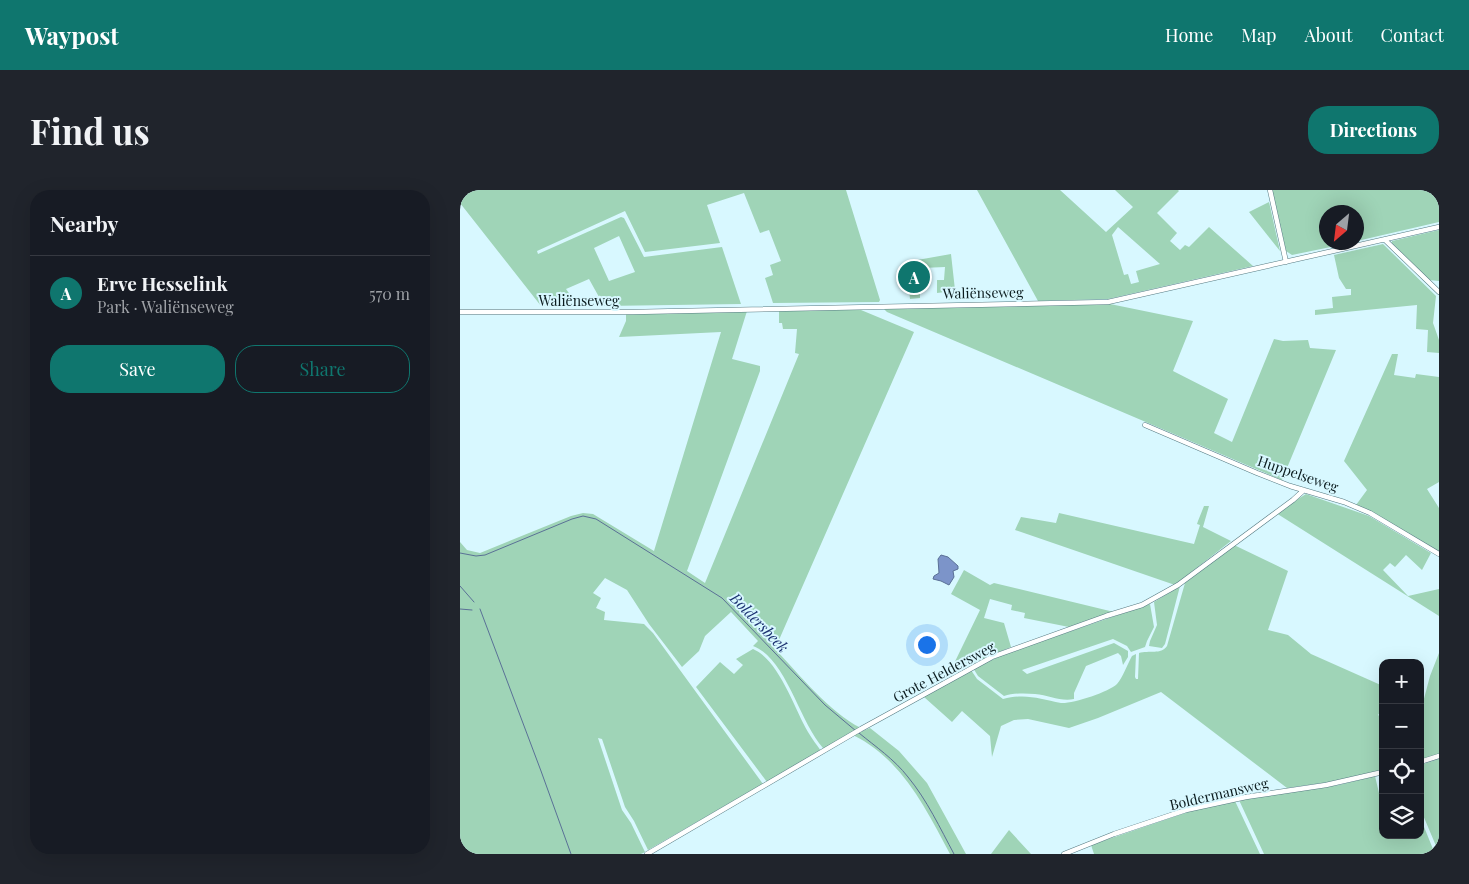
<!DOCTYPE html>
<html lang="en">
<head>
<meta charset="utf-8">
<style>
  :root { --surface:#171b24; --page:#20242c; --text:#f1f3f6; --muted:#9ea1a6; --line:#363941; --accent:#0f766e }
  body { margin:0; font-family:"Playfair Display",serif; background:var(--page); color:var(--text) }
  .controls { position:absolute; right:15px; bottom:15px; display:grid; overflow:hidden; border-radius:10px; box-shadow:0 5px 20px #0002 }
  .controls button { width:45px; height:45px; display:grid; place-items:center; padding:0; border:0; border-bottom:1px solid var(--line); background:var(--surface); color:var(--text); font:25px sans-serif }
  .compass { position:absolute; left:859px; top:15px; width:45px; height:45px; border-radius:50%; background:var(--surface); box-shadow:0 5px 20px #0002; rotate:208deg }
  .you { position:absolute; left:466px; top:454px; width:18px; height:18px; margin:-12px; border:4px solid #fff; border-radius:50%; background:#1a73e8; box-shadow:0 0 0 8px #1a73e833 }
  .badge { display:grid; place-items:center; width:32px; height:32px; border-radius:50%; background:var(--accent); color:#fff; font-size:16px; font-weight:700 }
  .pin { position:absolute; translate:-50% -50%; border:2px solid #fff; box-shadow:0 1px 5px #0006 }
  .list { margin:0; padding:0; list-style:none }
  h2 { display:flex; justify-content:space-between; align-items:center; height:65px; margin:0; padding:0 20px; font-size:21px }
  h2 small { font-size:16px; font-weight:400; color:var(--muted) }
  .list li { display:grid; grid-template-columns:32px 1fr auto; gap:15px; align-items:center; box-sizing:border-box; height:75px; padding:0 20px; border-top:1px solid var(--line) }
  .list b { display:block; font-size:19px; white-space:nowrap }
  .list p { margin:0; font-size:16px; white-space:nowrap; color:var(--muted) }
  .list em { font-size:16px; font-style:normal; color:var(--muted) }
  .actions { display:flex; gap:10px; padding:15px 20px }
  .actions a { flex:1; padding:11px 0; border:1px solid var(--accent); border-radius:20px; text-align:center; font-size:18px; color:var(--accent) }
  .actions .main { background:var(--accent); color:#fff }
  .icon { flex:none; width:28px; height:28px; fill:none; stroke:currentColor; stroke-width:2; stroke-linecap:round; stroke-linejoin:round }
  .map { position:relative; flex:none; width:979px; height:664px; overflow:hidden; border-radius:20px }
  header { display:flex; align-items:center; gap:30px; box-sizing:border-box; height:70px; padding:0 25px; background:var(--accent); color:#fff }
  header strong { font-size:24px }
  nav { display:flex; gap:28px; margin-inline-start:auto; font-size:18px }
  .intro { display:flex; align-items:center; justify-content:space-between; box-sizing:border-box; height:120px; padding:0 30px }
  h1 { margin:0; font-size:35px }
  .button { padding:12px 22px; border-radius:20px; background:var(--accent); color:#fff; font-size:18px; font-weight:700 }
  main { display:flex; gap:30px; padding:0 30px }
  aside { flex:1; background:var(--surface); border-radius:20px; box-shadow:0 5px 20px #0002 }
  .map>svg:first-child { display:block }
</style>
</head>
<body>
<header>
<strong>Waypost</strong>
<nav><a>Home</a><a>Map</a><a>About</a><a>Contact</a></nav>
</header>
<div class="intro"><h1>Find us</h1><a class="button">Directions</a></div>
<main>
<aside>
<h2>Nearby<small></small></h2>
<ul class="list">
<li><span class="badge">A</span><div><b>Erve Hesselink</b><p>Park · Waliënseweg</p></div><em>570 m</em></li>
</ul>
<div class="actions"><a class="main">Save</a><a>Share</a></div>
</aside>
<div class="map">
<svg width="979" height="664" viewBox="0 0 979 664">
  <rect width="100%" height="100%" fill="#d8f8ff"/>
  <path fill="#9fd4b7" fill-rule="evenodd" d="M0,0h386l34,110 -1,2 -106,1 -8,-25 8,-3 -3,-10 11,-4 -12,-31 -9,3 -16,-40 -37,12 13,38 -75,9 -20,-41 -88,40 1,3 83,-37 3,1 20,39 78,-10 19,57 -137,2 -15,-27 -23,10 12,17h-37l-81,-103zM159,46l16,36 -26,9 -15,-33z
    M517,0h83l46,42 27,-25 -18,-17h63l1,1 -22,22 20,20 -7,8 10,9 5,-5 4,2 20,-20 44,39 -145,33 -70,2zM658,37l42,37 -24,7 3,11 -8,2 -3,-10 -4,1 -12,-40z
    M812,0h167v32l-82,19 -1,-29h-30v30l24,1 -58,12 -6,-4z
    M809,12l11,49 -31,-39z
    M979,40v51l-10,-1 -37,-37v-2z
    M923,54l53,52 -3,27 6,17v13l-12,-1 1,-22 -12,-1 1,-24 -102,10v-5l18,-2 -1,-11 19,-2v-6h-5l-7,-11 -5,-23z
    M491,64l5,45 -11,1v-8l-8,1v-13h7l1,-13 -23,1 -2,3v27l-10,1 -4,-37z
    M650,114l83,17 -20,50 55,28 -14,34 18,9 42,-103 9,2 25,-1 2,8 26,2 -54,130 -395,-168 -3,-3z
    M361,120h40l53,22 -139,317c24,25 55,64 86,79l-36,21 -2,-1c-24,-27 -37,-90 -70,-102l5,-5 -27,-29 -26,24 -6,15 -17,16 -33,-43 -22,-34 -22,-12 -12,15 8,5 -5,10 9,4 -1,8 40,4 9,9 110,151 -115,66 -14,-29 -9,-14 -23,-68 -4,-1 24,72 9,13 14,29 -4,2h-181v-312l7,8 13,3 91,-37 12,-3 10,1 61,37 67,-219 -102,5 7,-16v-8l121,-2 -15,48 28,7v5l-73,200 18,12 94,-229 -4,-1 2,-24h-14l-1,-6h-3v-12z
    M932,164h6l-4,21 21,3 1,-4 23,3v105l-12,7 12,19v45l-66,-40 -17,-8 11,-15 -23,-29z
    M846,304l63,22 62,37 -9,17 -16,-15 -11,12 -5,-4 -7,7 25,26 31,-7v27l-163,-103z
    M744,316h5l-6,21 28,14 -56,44 -160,-55 6,-13 35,6 3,-10 135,31 6,-19 -3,-1 1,-3z
    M774,355l54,26 -20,59 20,5 23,19 72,32v22l-5,7 5,4v51l-46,11 -50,7 -126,-96 -63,26 -29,10 -41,-9 -14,1 -13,6 -9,31 -2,-21 -28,-25 -10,11 -28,-25 47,-27 6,9 26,20c23,-6 37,0 58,4 11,1 48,-11 56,-19 6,-7 10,-19 15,-28l4,-2 -1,23 1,2h2l1,-26c10,-3 22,2 28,-7l18,-63z
    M504,380l26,15 4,-2 120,29 -45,15 -45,-9 1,-5 -14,-3 1,-5 -22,-6 -6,19 20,5 7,24 -38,16 -26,15 33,-68 -29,-16z
    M720,396l-15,58 -3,4 -13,-2 1,-5 7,-16 -3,-23z
    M690,414l4,23 -7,14 -2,6 -14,5 -4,-6 -14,-7 -91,31 5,4 87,-31 14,8v6l-5,8 -2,-9 -3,-3 -32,13 -12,27v6c-13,3 -25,-4 -39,-5 -10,-1 -22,-1 -31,2l-26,-20 -5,-8 37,-16z
    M293,459c26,11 41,59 55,83 4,7 9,13 13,19l-54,31 -71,-95 24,-25 14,12 9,-9 -7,-6z
    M979,463v102l-19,5v-46l10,-38z
    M410,538l29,23 28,32 39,71h-16c-24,-45 -48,-95 -97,-119z
    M979,569v94l-19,-45v-43z
    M915,586l8,34v25h37v-18l15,37h-171l-25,-54 100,-15z
    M775,611l25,53h-166l-3,-9 103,-35z
    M549,640l22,24h-40z"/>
  <path fill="#7c94c9" stroke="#5a7096" d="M481,365l7,2 10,9v3l-5,2 1,6 -5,8 -8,-4 -8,-2 1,-3 5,-3 -1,-14z"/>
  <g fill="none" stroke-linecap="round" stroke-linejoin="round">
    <path stroke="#5a7096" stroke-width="1" d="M0,363l16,3 9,-1 87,-36 11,-3 13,3 126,79 103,107 31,26
      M0,396l14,16
      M0,419l12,1
      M20,419l61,162 30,83
      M399,543c17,14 35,26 49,44 19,23 32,51 46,77"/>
    <defs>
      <path id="street" d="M810,0l16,72
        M925,50l54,52
        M0,122h173l475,-10 331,-75
        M685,235l112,48 33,13 54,16 26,11 69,41
        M960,572l19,-6
        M187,664l214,-125 131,-72 114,-41 36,-11 36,-20 115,-85 11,-10
        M604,664l50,-20 72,-24 60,-13 80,-12 57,-13"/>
    </defs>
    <use href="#street" stroke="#557a82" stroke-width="5.5"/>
    <use href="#street" stroke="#fff" stroke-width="4.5"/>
  </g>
  <g text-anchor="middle" stroke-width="4" stroke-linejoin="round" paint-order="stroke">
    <g font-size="14" fill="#0b1b1e" stroke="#d8f8ff">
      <text transform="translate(523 103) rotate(-1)" y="5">Waliënseweg</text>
      <text x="119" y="116">Waliënseweg</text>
      <text transform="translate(838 284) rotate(19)" y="5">Huppelseweg</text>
      <text transform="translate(484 482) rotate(-28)" y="5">Grote Heldersweg</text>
      <text transform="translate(759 604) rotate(-13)" y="5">Boldermansweg</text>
    </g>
    <g font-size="15" font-style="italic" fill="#1a3070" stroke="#d8f8ff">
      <text transform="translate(299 433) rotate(46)" y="5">Boldersbeek</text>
    </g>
  </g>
</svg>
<div class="controls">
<button>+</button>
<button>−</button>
<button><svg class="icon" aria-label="locate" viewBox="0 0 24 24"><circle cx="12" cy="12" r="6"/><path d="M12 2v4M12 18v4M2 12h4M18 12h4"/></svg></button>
<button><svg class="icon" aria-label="layers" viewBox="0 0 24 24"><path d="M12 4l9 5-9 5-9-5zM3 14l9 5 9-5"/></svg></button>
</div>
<svg class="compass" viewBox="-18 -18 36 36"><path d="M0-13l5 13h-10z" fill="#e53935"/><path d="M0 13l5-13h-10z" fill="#9ea1a6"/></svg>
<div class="you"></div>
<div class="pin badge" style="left:454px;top:87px">A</div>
</div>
</main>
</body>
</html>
